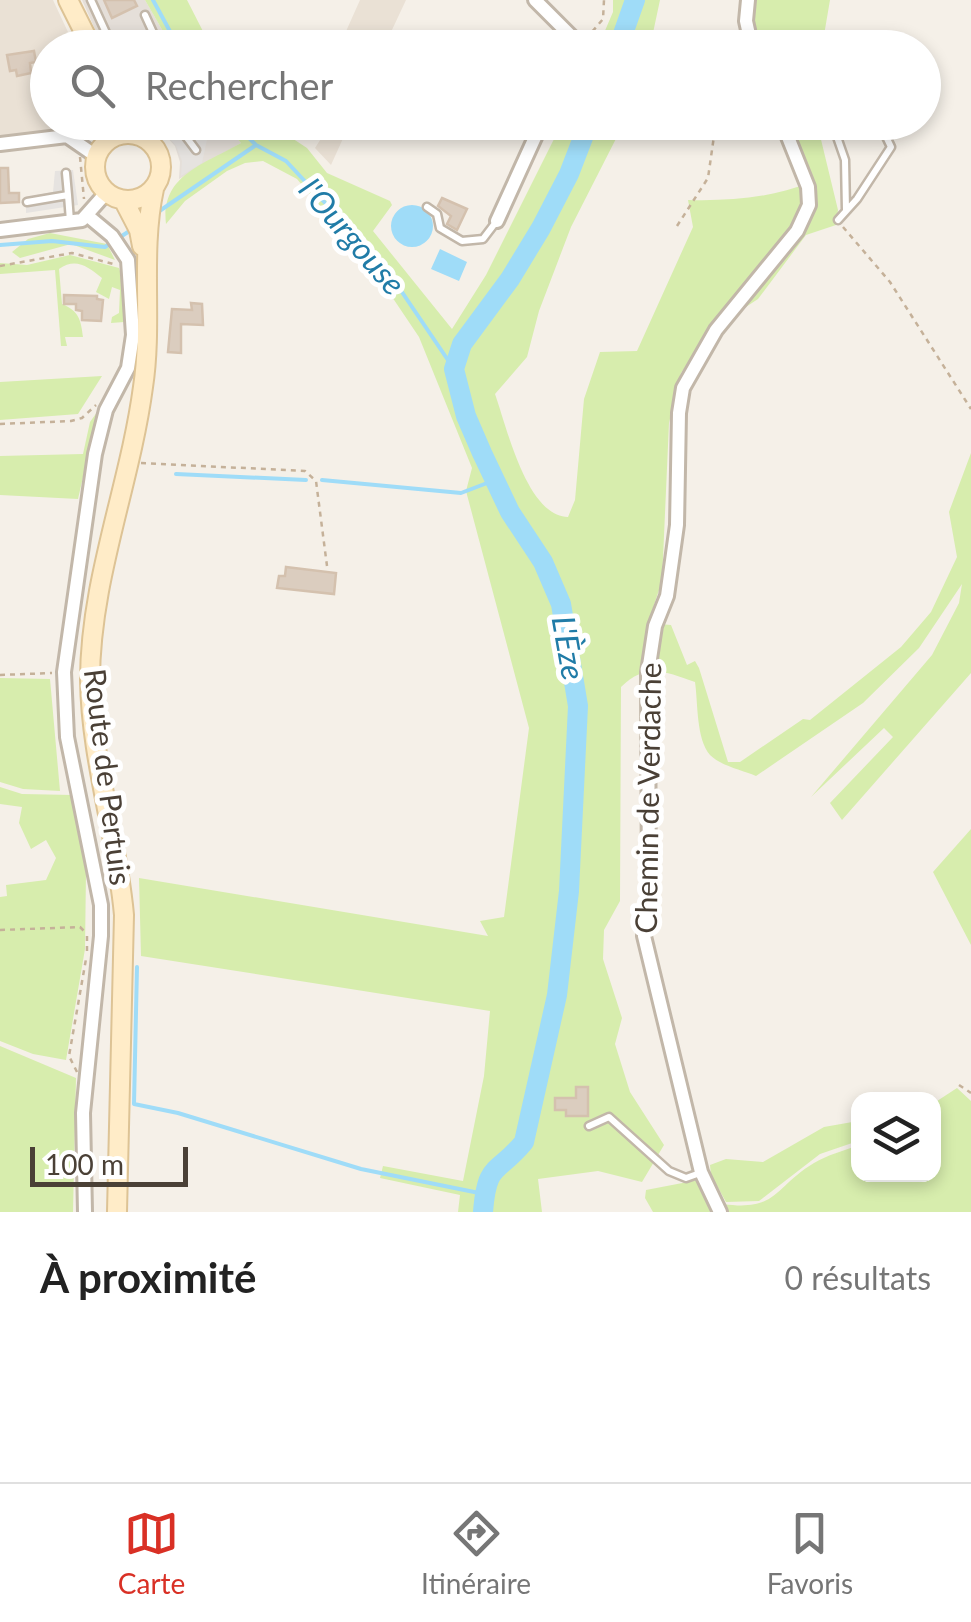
<!DOCTYPE html>
<html lang="fr">
<head>
<meta charset="utf-8">
<style>
  :root { --surface:#fff; --page:#f2f2f2; --text:#222; --muted:#767676; --line:#e0e0e0; --accent:#d93025 }
  body { margin:0; font-family:Lato,sans-serif; background:var(--page); color:var(--text) }
  .controls { position:absolute; right:30px; bottom:30px; display:grid; overflow:hidden; border-radius:20px; box-shadow:0 5px 15px #0003 }
  .controls button { width:90px; height:90px; display:grid; place-items:center; padding:0; border:0; border-bottom:2px solid var(--line); background:var(--surface); color:var(--text); font:50px sans-serif }
  .scale { position:absolute; left:30px; bottom:25px; width:158px; box-sizing:border-box; padding-left:10px; border:5px solid #4a4036; border-top:0; font-size:28px; line-height:35px; white-space:nowrap; color:#4a4036; -webkit-text-stroke:8px #fff; paint-order:stroke }
  .list { margin:0; padding:0; list-style:none }
  h2 { display:flex; justify-content:space-between; align-items:center; height:130px; margin:0; padding:0 40px; font-size:42px }
  h2 small { font-size:32px; font-weight:400; color:var(--muted) }
  .icon { flex:none; width:55px; height:55px; fill:none; stroke:currentColor; stroke-width:2; stroke-linecap:round; stroke-linejoin:round }
  .map { position:relative; flex:none; width:971px; height:1212px; overflow:hidden }
  .search { position:absolute; background:var(--surface); box-shadow:0 5px 15px #0003; left:30px; right:30px; top:30px; height:110px; display:flex; align-items:center; gap:25px; box-sizing:border-box; padding:0 35px; border-radius:55px; color:var(--muted); font-size:38px }
  .sheet { height:270px; background:var(--surface) }
  nav { display:flex; justify-content:space-around; align-items:center; box-sizing:border-box; height:140px; border-top:2px solid var(--line); background:var(--surface); font-size:28px; color:var(--muted) }
  nav a { display:grid; justify-items:center; gap:5px }
  nav .on { color:var(--accent) }
  .map>svg:first-child { display:block }
</style>
</head>
<body>
<div class="map">
<svg width="971" height="1212" viewBox="0 0 971 1212">
  <rect width="100%" height="100%" fill="#f5f0e8"/>
  <path fill="#eae1d5" d="M0,0h53l22,47 -27,1v74l35,2 -63,12h-20z
    M360,0h46l-22,47h-45z
    M305,122l45,1 -19,42 -16,-17 7,-11 -20,-10z"/>
  <path fill="#e5dfd9" d="M82,0h63l27,47h-69z
    M154,123h70l17,20 -62,36 1,-17 -5,-16z"/>
  <path fill="#d7edad" d="M145,0h42l24,47h-39z
    M613,0h47l-10,47h-52l15,-35z
    M752,0h78l-8,47h-67l-4,-18z
    M224,123h45l38,25 20,25 63,28 2,4 -19,26 79,98 34,-54 76,-152h62l-53,104 -32,84 -12,46 -32,37c12,34 32,122 73,123l7,-17 9,-101 16,-47 37,-1 56,-124 -5,-27c43,1 83,-2 123,-18l-25,-59h31l21,87 -2,15 -30,10 -48,64 -47,31 -30,43 -12,50 -7,158 -14,42 23,2 16,40 8,-4 4,7 29,94h12l63,-43 7,1 91,-73 30,-35 26,-55 -8,-45 22,-59v220l-129,147 -12,-17 63,-66 -9,-9 -73,69 121,-142 27,-52 3,-19 -43,64 -56,55 -107,73c-14,-6 -35,-10 -46,-21 -14,-16 -12,-53 -15,-73 -30,-10 -48,-20 -74,5l-1,214 -16,29 -1,29 19,59 -7,26 15,48 34,53 -22,37 -44,-11 -60,8 4,33h-84l2,-17 -80,-17 3,-12 80,15 21,-105 6,-65 -349,-55 -2,-78 349,58 -8,-15 24,-4 25,-189 -63,-237 6,-23 -53,-131 -37,-55 -85,-103 -34,-18 -18,2 -18,8 -42,30 -19,23c-6,-49 39,-60 75,-81z
    M50,233l57,11 8,16 -44,-16 -51,14 -8,-6 16,-13z
    M70,255l49,13 6,18 -1,36 -13,1 1,-6 7,-4 1,-23 -8,-3 -3,12 -13,-7 6,-14c-14,-11 -26,-21 -43,-9l3,35c17,7 19,16 21,33h-18l2,9h-6l-6,-76 -55,4v-11l27,2z
    M102,376l-24,38 -78,6v-38z
    M105,401l-11,28 -16,70 -78,-4v-39l83,-2 7,-32z
    M0,678l50,1 10,112 -37,-2 -23,-7z
    M0,787l22,7 51,1 13,77 -1,77 -19,111 -33,-6 -33,-13v-144l7,-1 -1,-11 40,-5 10,-22 -10,-18 -15,9 -12,-26 3,-16 -22,-3z
    M971,829v116l-38,-73z
    M0,1046l76,32 -3,134h-73z
    M957,1088l14,13v111h-245l-3,-8c55,8 52,-18 91,-41 13,-8 30,-12 44,-18v29h76v-71z
    M858,1121v20l-38,13 -61,47 -33,1 -15,-27 -1,-10 16,-6 37,3 61,-35z
    M698,1180l17,32h-62l-8,-14 1,-8z"/>
  <path fill="#e6e3e0" d="M156,123h46l6,12 -6,28 -21,13 1,-15 -6,-15z
    M73,170l5,35 -52,8v-16l27,-5 2,-21z"/>
  <path fill="#9fdcf8" d="M391 226a21 21 0 1 1 42 0a21 21 0 1 1-42 0Z
    M440,249l27,13 -8,19 -28,-12z"/>
  <g fill="none" stroke-linecap="round" stroke-linejoin="round">
    <path stroke="#9fdcf8" stroke-width="4" d="M153,0l26,48
      M233,122l23,23 30,16 99,106 69,102
      M158,212l98,-67
      M0,245l52,-4 53,6 29,-19
      M176,474l130,6
      M322,480l139,13 34,-13
      M137,967l-3,137 44,9 183,56 123,25"/>
    <path stroke="#9fdcf8" stroke-width="20" d="M618,48l17,-48
      M483,1212c4,-51 14,-37 41,-70l33,-147 12,-104 9,-185 -17,-102 -18,-42 -33,-50 -28,-59 -16,-37 -12,-47 8,-25 48,-65 31,-51 28,-54 20,-52"/>
  </g>
  <path fill="#dbcdbf" stroke="#d4c1ae" stroke-width="2.5" d="M104,0h30l3,6 -25,12z
    M34,51l2,11 -6,1 1,10 -14,3 -1,-6 -6,1 -3,-16z
    M0,168h8l1,25h10v9l-19,1z
    M442,198l25,11 -10,21 -10,-6 4,-8 -13,-10z
    M64,295l33,1v3l6,1 -2,21 -19,-1v-9l-6,-1v-6h-12z
    M191,303l11,1 1,21 -22,-1v29l-13,-1 4,-43 20,1z
    M286,567l50,6 -2,21 -57,-6 2,-12h6z
    M576,1087h12v29h-22v-6h-11v-12h21z"/>
  <g fill="none" stroke-linecap="round" stroke-linejoin="round">
    <defs>
      <path id="lane" d="M91,0l22,48
        M145,15l15,33
        M175,122l21,28
        M836,134l9,26 1,50
        M66,173l2,22
        M27,202l41,-7 2,26
        M427,207l10,7 3,14 22,13 21,-2 13,-17
        M838,220l19,-21 34,-52 -12,-25
        M589,1126l20,-9 60,54 17,7 14,-5"/>
      <path id="street" d="M535,0l38,38 2,10
        M748,0l-2,21 6,27
        M0,144l67,-8 29,20
        M497,221l45,-99
        M0,230l82,-10 24,-27
        M85,1212l-2,-99 18,-177v-31l-34,-168 -3,-65 31,-218 11,-44 22,-42 5,-33 -5,-75 -16,-24 -24,-20
        M720,1212l-19,-40 -57,-236 5,-32 -1,-232 7,-46 12,-30 10,-71 2,-112 4,-25 33,-58 81,-99 12,-26 -1,-18 -26,-65"/>
      <path id="secondary" d="M68,0l24,48
        M95 167a33 33 0 1 1 66 0a33 33 0 1 1-66 0Z
        M124,201l15,29 3,16
        M117,1212l7,-297c-7,-79 -33,-156 -34,-235 0,-100 40,-195 53,-293 10,-65 -3,-134 11,-198"/>
    </defs>
    <use href="#lane" stroke="#c2b7a9" stroke-width="11"/>
    <use href="#street" stroke="#c2b7a9" stroke-width="18"/>
    <use href="#secondary" stroke="#ddc395" stroke-width="22"/>
    <path stroke="#c5b199" stroke-width="2.5" stroke-dasharray="5 5" stroke-linecap="butt" d="M586,39l17,-20 1,-19
      M86,135l4,-13
      M80,157l4,42
      M677,226l31,-48 8,-56
      M843,227l47,55 81,127
      M0,266l72,-13 45,12
      M0,424l71,-3 11,-3 14,-13
      M141,463l164,8 11,10 11,85
      M0,675l52,-2
      M0,930l80,-3 5,5
      M87,951v-18
      M77,1072l-8,-16 17,-97
      M959,1085l12,8"/>
    <use href="#lane" stroke="#fff" stroke-width="6"/>
    <use href="#street" stroke="#fff" stroke-width="12"/>
    <use href="#secondary" stroke="#ffecc8" stroke-width="18"/>
  </g>
  <g text-anchor="middle" stroke-width="10" stroke-linejoin="round" paint-order="stroke">
    <g font-size="30" fill="#4a4036" stroke="#fff">
      <text transform="translate(107 777) rotate(83)" y="10">Route de Pertuis</text>
      <text transform="translate(649 798) rotate(-89)" y="10">Chemin de Verdache</text>
    </g>
    <g font-size="32" font-style="italic" fill="#207ca7" stroke="#fff">
      <text transform="translate(352 237) rotate(49)" y="11">l'Ourgouse</text>
      <text transform="translate(568 648) rotate(80)" y="11">L'Èze</text>
    </g>
  </g>
</svg>
<div class="controls">
<button><svg class="icon" aria-label="layers" viewBox="0 0 24 24"><path d="M12 4l9 5-9 5-9-5zM3 14l9 5 9-5"/></svg></button>
</div>
<div class="scale">100 m</div>
<div class="search"><svg class="icon" aria-label="search" viewBox="0 0 24 24"><circle cx="10" cy="10" r="6"/><path d="M15 15l6 6"/></svg>Rechercher</div>
</div>
<section class="sheet">
<h2>À proximité<small>0 résultats</small></h2>
<ul class="list">
</ul>
</section>
<nav>
<a class="on"><svg class="icon" aria-label="map" viewBox="0 0 24 24"><path d="M3 6l6-2 6 2 6-2v14l-6 2-6-2-6 2zM9 4v14M15 6v14"/></svg>Carte</a>
<a><svg class="icon" aria-label="directions" viewBox="0 0 24 24"><path d="M12 3l9 9-9 9-9-9zM9 14v-3h6M13 9l2 2-2 2"/></svg>Itinéraire</a>
<a><svg class="icon" aria-label="saved" viewBox="0 0 24 24"><path d="M7 4h10v16l-5-4-5 4z"/></svg>Favoris</a>
</nav>
</body>
</html>
